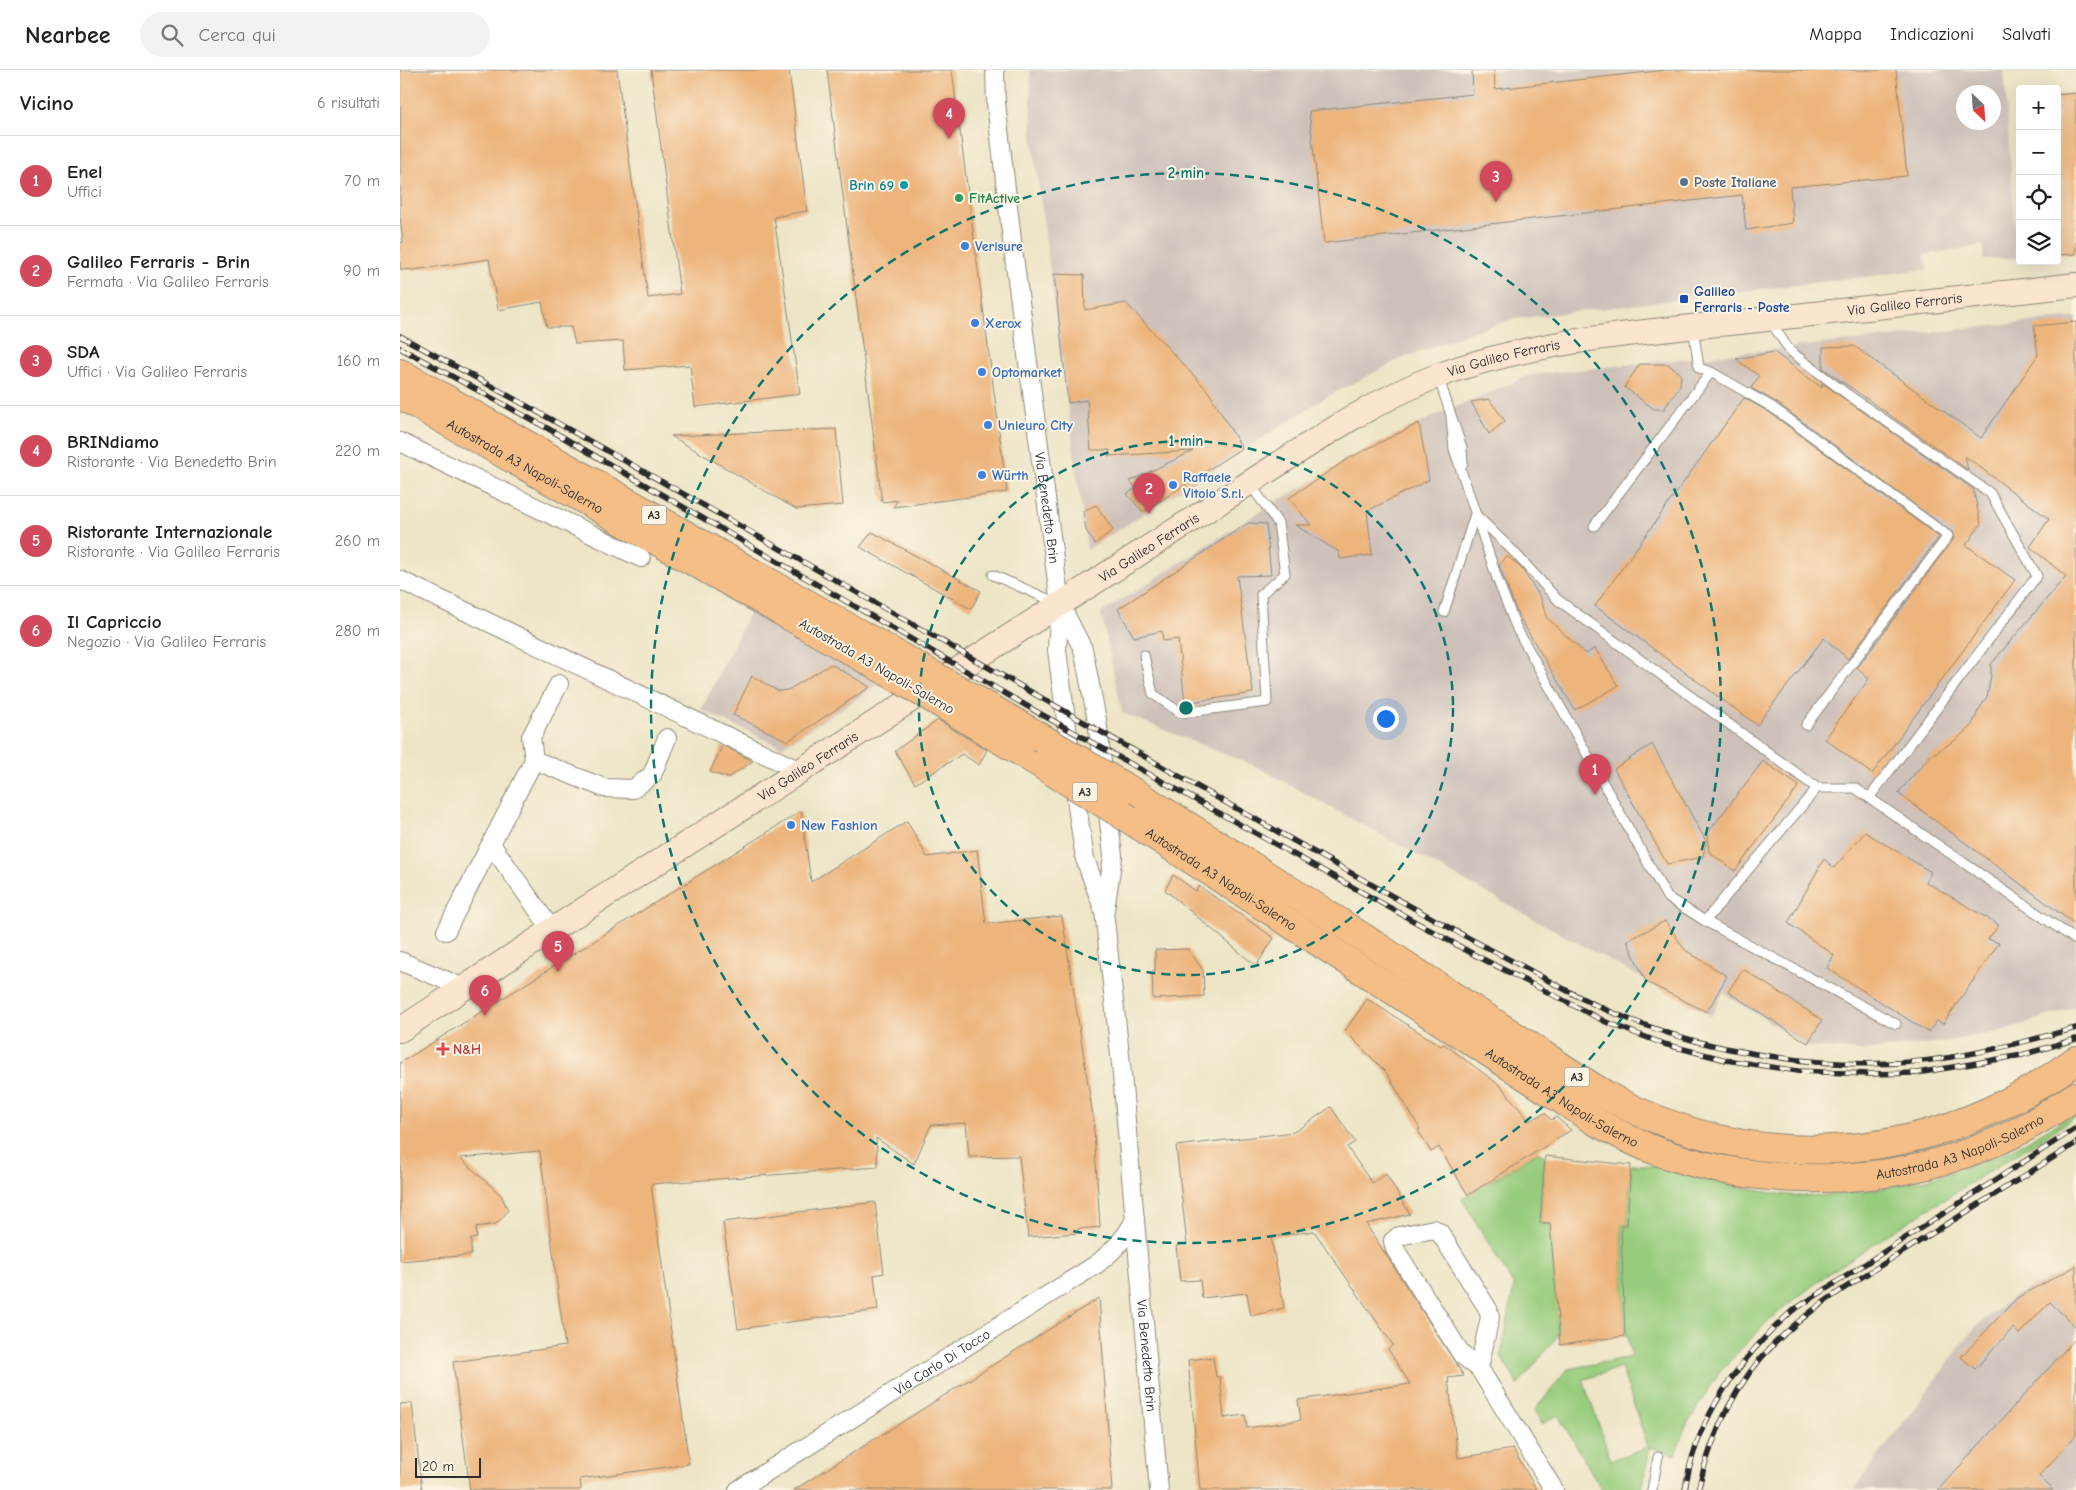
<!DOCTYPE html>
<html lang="it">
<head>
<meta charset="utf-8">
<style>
  :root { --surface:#fff; --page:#f2f2f2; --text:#202124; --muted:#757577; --line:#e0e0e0; --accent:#d1495b }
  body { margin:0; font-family:"Comic Neue",sans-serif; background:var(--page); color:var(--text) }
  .controls { position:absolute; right:15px; top:15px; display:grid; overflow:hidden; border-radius:5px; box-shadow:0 5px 20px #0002 }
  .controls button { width:45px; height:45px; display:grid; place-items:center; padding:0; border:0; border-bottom:1px solid var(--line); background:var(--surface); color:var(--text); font:25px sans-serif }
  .compass { position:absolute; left:1556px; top:15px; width:45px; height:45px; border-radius:50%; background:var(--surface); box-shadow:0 5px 20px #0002; rotate:155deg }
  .scale { position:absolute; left:15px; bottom:12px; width:66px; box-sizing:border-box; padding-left:5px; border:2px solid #2b2b2b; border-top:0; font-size:14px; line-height:18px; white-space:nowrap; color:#2b2b2b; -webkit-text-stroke:4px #fcf5e5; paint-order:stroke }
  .you { position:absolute; left:985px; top:648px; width:18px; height:18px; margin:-12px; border:4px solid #fff; border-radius:50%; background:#1a73e8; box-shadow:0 0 0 8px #1a73e833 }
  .badge { display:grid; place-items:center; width:32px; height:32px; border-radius:50%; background:var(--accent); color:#fff; font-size:16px; font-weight:700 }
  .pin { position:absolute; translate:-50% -41px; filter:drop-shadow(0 1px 2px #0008) }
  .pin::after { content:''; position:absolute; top:26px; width:18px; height:15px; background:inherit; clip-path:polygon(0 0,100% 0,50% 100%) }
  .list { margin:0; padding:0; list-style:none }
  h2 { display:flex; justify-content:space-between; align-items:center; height:65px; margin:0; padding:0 20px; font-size:21px }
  h2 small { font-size:16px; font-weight:400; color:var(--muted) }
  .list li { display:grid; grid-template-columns:32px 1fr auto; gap:15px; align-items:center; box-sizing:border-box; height:90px; padding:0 20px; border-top:1px solid var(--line) }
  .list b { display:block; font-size:19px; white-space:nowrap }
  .list p { margin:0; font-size:16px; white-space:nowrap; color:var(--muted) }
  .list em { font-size:16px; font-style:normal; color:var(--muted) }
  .icon { flex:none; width:28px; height:28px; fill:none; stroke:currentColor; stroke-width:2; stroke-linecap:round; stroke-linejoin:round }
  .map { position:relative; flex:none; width:1676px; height:1420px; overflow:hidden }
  header { display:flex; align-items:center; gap:30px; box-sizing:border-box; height:70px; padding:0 25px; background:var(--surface); border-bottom:1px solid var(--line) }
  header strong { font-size:24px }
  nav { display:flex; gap:28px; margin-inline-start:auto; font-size:18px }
  .search { width:350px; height:45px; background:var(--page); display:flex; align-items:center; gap:12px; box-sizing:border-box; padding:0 18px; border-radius:28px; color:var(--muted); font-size:19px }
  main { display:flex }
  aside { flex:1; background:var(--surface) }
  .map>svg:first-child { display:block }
</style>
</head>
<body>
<header>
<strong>Nearbee</strong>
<div class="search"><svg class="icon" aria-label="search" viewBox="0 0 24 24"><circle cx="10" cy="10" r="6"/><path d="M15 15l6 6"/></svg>Cerca qui</div>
<nav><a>Mappa</a><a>Indicazioni</a><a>Salvati</a></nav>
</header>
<main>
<aside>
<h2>Vicino<small>6 risultati</small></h2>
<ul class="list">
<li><span class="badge">1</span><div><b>Enel</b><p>Uffici</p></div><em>70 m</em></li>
<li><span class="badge">2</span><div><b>Galileo Ferraris - Brin</b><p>Fermata · Via Galileo Ferraris</p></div><em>90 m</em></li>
<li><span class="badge">3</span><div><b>SDA</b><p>Uffici · Via Galileo Ferraris</p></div><em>160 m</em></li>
<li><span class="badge">4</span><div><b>BRINdiamo</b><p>Ristorante · Via Benedetto Brin</p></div><em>220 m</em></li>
<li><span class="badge">5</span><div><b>Ristorante Internazionale</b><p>Ristorante · Via Galileo Ferraris</p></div><em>260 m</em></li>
<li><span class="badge">6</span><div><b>Il Capriccio</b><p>Negozio · Via Galileo Ferraris</p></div><em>280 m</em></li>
</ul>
</aside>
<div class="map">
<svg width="1676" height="1420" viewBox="0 0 1676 1420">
  <rect width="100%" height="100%" fill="#fcf5e5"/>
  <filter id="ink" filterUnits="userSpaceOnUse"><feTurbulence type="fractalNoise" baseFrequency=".02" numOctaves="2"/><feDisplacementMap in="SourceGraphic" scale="10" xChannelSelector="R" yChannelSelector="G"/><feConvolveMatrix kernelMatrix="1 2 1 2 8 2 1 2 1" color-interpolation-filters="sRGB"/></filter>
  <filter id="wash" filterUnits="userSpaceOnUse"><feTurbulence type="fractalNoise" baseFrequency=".0096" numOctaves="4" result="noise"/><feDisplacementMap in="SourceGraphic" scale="20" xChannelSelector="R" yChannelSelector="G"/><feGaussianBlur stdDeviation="1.12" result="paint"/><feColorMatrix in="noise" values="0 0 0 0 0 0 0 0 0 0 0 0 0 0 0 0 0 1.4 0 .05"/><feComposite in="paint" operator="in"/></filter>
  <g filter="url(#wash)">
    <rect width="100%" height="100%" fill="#ede5c6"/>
    <path fill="#cec1ba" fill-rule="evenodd" d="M630,0h974l13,188 -34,1 1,-14 -60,10 4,14 -413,50 -44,13 -73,28 -75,39 -236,151 -55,-414zM1564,22h30v30h-30z
      M1676,247v690l-78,25 -55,10 -82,9 -52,-4 -86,-54 -12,23 -452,-248 -137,-55 -21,-100 177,-113 156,-84 97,-41z
      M352,537l136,72 -107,68 -80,-37z
      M1676,1200v220h-223l122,-163 40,-31 35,-18z"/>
    <path fill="#97cc7d" stroke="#617c54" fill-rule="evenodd" d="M1676,1042v5l-181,113 -70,46 -55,43 -51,53 -34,56 -10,27 -25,-8 -8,43h-40l-44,-75 -16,9 -8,-13 34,-42 63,-12 -3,-22 -3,1 -4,-111h6l4,-60c11,0 23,0 34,2 13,2 26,9 40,12 24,6 49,11 74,15 63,9 174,-17 232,-44 22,-11 43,-26 65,-38zM1221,1297l27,80 -37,13 -28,-80z
      M1137,1082l8,4 -5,67h10l10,110 -42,52 -17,-28 13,-71 -52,-87z"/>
    <g id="blocks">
      <path fill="#edb47c" d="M0,0h217l31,228 32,-4 -29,-224h138l18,141 -33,6 26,177 -105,13 -5,-42 -65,5 -2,-29 -48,3 -4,-17h-24l-5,-25 -44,8 -9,-51 -75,11 -14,-1v-26l3,-1 -3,-26z
        M427,0h125l55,422 -114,15 5,-7 -16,2z
        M1072,0h22l1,19 171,-19h230l11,106 -117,11 3,36 -47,7 -4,-35 -418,48 -15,-132 164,-17z
        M1676,23v161l-19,1v-160z
        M654,204l30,1 1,35 41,-7 82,88 34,57 -99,64 -16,-18 9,-6 -6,-7 63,-30 -85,5 2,-6h-19l-4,-50 -19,3z
        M1676,252v603l-178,-132 32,-37 27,-17 15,-14 6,-14 9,-14 4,-22v-11l75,-88 -36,-29 19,-28 -84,-63 3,14 -145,-102v-21l31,-1 127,92 57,-83 -4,-29z
        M1374,282l48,36v-5l151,106 8,35 -15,21 49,35 -143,194 -47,-35 44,-60 -12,-11 96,-128 1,-6 -178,-132 -25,-14 8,-12 -23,-17z
        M1240,294h28l13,10 -1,12 -16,23h-10l-30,-22z
        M1344,328l25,14 170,125 -91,122 -24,-21 -67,87 -162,-119z
        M1089,329l16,22 -16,13 -18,-32z
        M1019,353l10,57 -62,31 5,44 -32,4 -1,-7 -44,-27h16l-22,-27 60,-40z
        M436,359l7,76 -47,4 -125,-73z
        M696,435l17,25 -18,14 -9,-14 -3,-19z
        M848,453l18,1 5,51 -34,1 16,117 -68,10 -7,-64 -15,2 -1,-10 -28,6 -16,-28z
        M472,462l109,59 -10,18 -111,-62z
        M1107,486l14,12 20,30 5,19 40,37 9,-6 23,38 -43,24 -57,-95 -19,-50z
        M431,594l39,23 -82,54 -55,-26 19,-39 26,15 10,-1z
        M538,650l49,30 -8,15 -17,-11 -47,30 -20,-33z
        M1252,674l54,97 -3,16 -36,7 -53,-95z
        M322,676l6,2 25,13 -25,17 -18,-6z
        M1363,691l36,25 -64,85 -26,-19 -2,-18z
        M401,741l10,71 96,-61 20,36 50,-7 9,74 76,-8 31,200 7,111 -22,2v4l-50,4 -9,-81 -50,1 -3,-34 -35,2 -17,39 -38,-26 2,29 -227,17 38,280 -109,15 1,11h-111l-17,-128 112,-16 -25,-195 -80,7 41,37 7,15 -5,7 -7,7 -20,3 1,11 -6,1v16l-71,6v-198z
        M1465,762l66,40 -5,10 73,43 -11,14 11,4 -56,81 -6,-3 -9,11 -101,-64 7,-13 -46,-32 36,-64 10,9z
        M773,805l23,16 3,-5 75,52 -18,28 -91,-76z
        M1265,851l20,29 42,26 -20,36 -61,-30 -19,-41z
        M788,879l15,21 1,26 -51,3 -1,-28h3v-21z
        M1343,899l79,51 -14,23 -80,-51z
        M967,929l74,47 3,-2 57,42 28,35 16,-8 6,7 5,-3 15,13 -103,65 -29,-48 -8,5 -13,-22 2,-1 -34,-57 -41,-41z
        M931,1037l24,35 -8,5 25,36 14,-9 24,40 -44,10 98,152 -16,2 10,80 55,-9 24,41h-337l-12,-130 25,-3 3,20h4l4,41 21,-3 2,13 54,-8 -3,-20 112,-16 -22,-35 5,-4 -79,-114 -43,6 13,71 -33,8 -4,-23 -45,5 -2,-18 -20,1 -4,-35 11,-2 -11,-98 118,-14z
        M1145,1086l86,9 -4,60h-6l4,111 -65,9 -10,-122h-10z
        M475,1132l9,71 -10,2 4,35 -140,19 -15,-107z
        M1676,1196v61l-26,-25 -31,32 -6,-6 -38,41 -14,-12 56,-59z
        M699,1228l13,192h-318z
        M1676,1268v97l-37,41 14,14h-115z
        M12,1333l10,87h-22v-86z"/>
    </g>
  </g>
  <g filter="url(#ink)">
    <use href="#blocks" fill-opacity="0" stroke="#8c8878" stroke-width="1"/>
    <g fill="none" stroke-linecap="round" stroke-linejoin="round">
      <defs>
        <path id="lane" d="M1370,251l20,30 57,43 143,99 47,83 -168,222
          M1293,257l6,41 12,4 61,35 176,129 -142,189
          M1038,306l24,72 1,16
          M1051,347l3,32 44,132 19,48 150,268 38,24 191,103
          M1077,446l38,37 43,47 259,188h38l221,152
          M1194,456l117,-154
          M593,505l64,28
          M1044,542l31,-98
          M744,585l9,39 28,19 86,-11 -6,-108 24,-20 -7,-51 -29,-40
          M1305,851l112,-133
          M1252,1420l6,-33"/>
        <g id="street">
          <path id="s1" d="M595,0l1,33 17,146 47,355 23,45 14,71 16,136 -8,54"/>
          <path d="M0,372l241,116"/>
          <path d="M0,510l400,191"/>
          <path id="s2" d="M660,534l-3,46 21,163 7,46 19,52 17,153 38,426"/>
          <path d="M134,690l70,28 29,1 19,-14 15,-37"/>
          <path d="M91,774l61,86"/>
          <path d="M46,861l88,-171 -3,-23 28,-53"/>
          <path d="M0,891l64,27"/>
          <path d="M1079,1298l11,-51 -2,-8 -48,-76 -6,-4 -35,7 -6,5 2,8 67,106 17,13 75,122"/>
          <path id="s3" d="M338,1420l359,-226c16,-13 28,-25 38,-44"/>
        </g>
        <g id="secondary">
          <path id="s4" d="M0,960l152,-100 697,-447c60,-38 121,-81 188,-107 94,-35 203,-44 303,-54 112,-12 224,-25 336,-37"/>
        </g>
        <g id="highway">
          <path d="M0,303l506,287"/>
          <path id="s5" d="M0,325l488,277"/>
          <path d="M575,629l65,38"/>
          <path d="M555,642l87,53"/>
          <path d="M728,719c99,61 197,123 294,187 39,25 78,51 117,76 24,16 47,32 72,46 153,82 327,64 465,-38"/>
          <path id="s6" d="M729,749l464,301c20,11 40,22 61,30 104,39 234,38 336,-6 31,-12 59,-30 86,-48"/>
        </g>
      </defs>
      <use href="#lane" stroke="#8c8878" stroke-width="11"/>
      <use href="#street" stroke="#8c8878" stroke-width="20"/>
      <use href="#secondary" stroke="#8c8878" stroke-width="26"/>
      <use href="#highway" stroke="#8c8878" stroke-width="30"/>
      <use href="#lane" stroke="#fff" stroke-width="9"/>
      <use href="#street" stroke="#fff" stroke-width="18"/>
      <use href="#secondary" stroke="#fbe5cf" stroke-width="24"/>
      <use href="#highway" stroke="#f6be87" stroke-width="28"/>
      <defs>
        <path id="rail" d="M0,266c290,158 575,326 864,488 84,47 168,96 254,140 30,16 60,34 91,47 37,16 77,29 116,37 60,13 125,19 186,14 56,-4 112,-20 165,-34
          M0,278l147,80 492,285 436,242 131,67 58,22 62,16 72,11 71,3 48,-1 54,-9 51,-9 54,-16
          M1285,1420c11,-73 54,-131 107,-179l284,-183
          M1298,1420c13,-53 37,-107 76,-146 35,-36 80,-62 122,-88 60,-38 121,-75 180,-113"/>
      </defs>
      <use href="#rail" stroke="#2b2b2b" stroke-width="5.5"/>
      <use href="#rail" stroke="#fcf5e5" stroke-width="4" stroke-dasharray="11" stroke-linecap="butt"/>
      <defs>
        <path id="highway-bridge" d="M506,590l69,39
          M488,602l67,40
          M640,667l88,52
          M642,695l87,54"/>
      </defs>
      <use href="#highway-bridge" stroke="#8c8878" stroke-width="30" stroke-linecap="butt"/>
      <use href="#highway-bridge" stroke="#f6be87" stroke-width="28"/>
    </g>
  </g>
  <g fill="none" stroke="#0f766e" stroke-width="2.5" stroke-dasharray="9 6">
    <circle cx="786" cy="638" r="267"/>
    <circle cx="786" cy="638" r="535"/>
  </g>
  <circle fill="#5c6f8a" stroke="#fcf5e5" stroke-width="2" cx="1284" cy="112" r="5"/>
  <circle fill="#0f9aa8" stroke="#fcf5e5" stroke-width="2" cx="504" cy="115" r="5"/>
  <circle fill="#2e9e5b" stroke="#fcf5e5" stroke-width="2" cx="559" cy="128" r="5"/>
  <g fill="#3f7fe0" stroke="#fcf5e5" stroke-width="2">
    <circle cx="565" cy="176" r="5"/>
    <circle cx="575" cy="253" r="5"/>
    <circle cx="582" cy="302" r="5"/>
    <circle cx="588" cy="355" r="5"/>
    <circle cx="582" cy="405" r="5"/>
    <circle cx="773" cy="415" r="5"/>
    <circle cx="391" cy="755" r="5"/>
  </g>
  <rect fill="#1a4fb4" stroke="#fcf5e5" stroke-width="2" x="1279" y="224" width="10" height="10" rx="2.5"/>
  <path fill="#e0444e" stroke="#fcf5e5" stroke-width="2" d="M40.5 971.5h5v5h5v5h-5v5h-5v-5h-5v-5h5z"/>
  <g text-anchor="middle" stroke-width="4" stroke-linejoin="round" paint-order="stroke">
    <g fill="#fcf5e5" stroke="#6a6863" stroke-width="1">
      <rect x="241.5" y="435.5" width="25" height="19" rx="4"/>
      <rect x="672.5" y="712.5" width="25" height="19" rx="4"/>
      <rect x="1164.5" y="997.5" width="25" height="19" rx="4"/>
    </g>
    <g font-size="12" font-weight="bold" fill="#2b2b2b">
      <text x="254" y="449">A3</text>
      <text x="685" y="726">A3</text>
      <text x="1177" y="1011">A3</text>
    </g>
    <g font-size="14" font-weight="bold" fill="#4e5e75" stroke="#fcf5e5" text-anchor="start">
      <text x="1294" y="117">Poste Italiane</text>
    </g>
    <g font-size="14" font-weight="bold" fill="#0d838f" stroke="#fcf5e5" text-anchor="end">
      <text x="494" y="120">Brin 69</text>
    </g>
    <g font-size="14" font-weight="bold" fill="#27864d" stroke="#fcf5e5" text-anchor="start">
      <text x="569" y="133">FitActive</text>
    </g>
    <g font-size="14" font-weight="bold" fill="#366cbe" stroke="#fcf5e5" text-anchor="start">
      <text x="575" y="181">Verisure</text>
      <text x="585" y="258">Xerox</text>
      <text x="592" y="307">Optomarket</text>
      <text x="598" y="360">Unieuro City</text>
      <text x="592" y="410">Würth</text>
      <text x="783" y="412">Raffaele<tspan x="783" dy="16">Vitolo S.r.l.</tspan></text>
      <text x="401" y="760">New Fashion</text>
    </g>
    <g font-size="14" font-weight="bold" fill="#164399" stroke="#fcf5e5" text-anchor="start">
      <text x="1294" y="226">Galileo<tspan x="1294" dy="16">Ferraris - Poste</tspan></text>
    </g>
    <g font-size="14" fill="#2b2b2b" stroke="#fcf5e5">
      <text dy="5" stroke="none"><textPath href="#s4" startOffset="1701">Via Galileo Ferraris</textPath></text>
      <text dy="5" stroke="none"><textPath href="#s4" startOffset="1296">Via Galileo Ferraris</textPath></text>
      <text dy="5" stroke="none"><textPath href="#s5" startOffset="144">Autostrada A3 Napoli-Salerno</textPath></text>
      <text dy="5" stroke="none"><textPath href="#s1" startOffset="441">Via Benedetto Brin</textPath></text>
      <text dy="5" stroke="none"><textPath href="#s4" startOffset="891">Via Galileo Ferraris</textPath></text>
      <text transform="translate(477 596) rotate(30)" y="5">Autostrada A3 Napoli-Salerno</text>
      <text dy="5" stroke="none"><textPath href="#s4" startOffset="486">Via Galileo Ferraris</textPath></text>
      <text dy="5" stroke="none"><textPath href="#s6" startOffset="110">Autostrada A3 Napoli-Salerno</textPath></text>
      <text dy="5" stroke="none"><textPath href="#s6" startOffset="515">Autostrada A3 Napoli-Salerno</textPath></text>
      <text dy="5" stroke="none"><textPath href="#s6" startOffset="935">Autostrada A3 Napoli-Salerno</textPath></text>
      <text dy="5" stroke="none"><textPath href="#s2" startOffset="759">Via Benedetto Brin</textPath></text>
      <text dy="5" stroke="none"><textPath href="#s3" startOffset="241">Via Carlo Di Tocco</textPath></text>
    </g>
    <g font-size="14" font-weight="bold" fill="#be3a42" stroke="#fcf5e5" text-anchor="start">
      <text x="53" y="984">N&amp;H</text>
    </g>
  </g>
  <circle cx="786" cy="638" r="8" fill="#0f766e" stroke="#fcf5e5" stroke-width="2.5"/>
  <g font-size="15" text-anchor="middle" font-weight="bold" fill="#0f766e" stroke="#fcf5e5" stroke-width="4" stroke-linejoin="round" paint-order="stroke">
    <text x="786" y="108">2 min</text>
    <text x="786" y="376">1 min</text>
  </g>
</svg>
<div class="controls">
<button>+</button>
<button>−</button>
<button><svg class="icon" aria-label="locate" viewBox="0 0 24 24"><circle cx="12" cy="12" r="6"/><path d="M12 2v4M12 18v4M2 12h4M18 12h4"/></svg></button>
<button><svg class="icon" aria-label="layers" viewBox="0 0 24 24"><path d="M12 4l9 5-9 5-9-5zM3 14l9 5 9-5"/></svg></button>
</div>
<svg class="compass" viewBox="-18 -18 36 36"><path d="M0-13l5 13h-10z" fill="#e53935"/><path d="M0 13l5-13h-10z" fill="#757577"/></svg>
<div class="scale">20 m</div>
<div class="you"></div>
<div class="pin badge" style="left:1195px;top:725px">1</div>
<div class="pin badge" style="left:749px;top:444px">2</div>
<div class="pin badge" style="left:1096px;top:132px">3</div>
<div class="pin badge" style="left:549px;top:69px">4</div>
<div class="pin badge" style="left:158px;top:902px">5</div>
<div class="pin badge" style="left:85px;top:946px">6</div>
</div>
</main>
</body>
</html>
